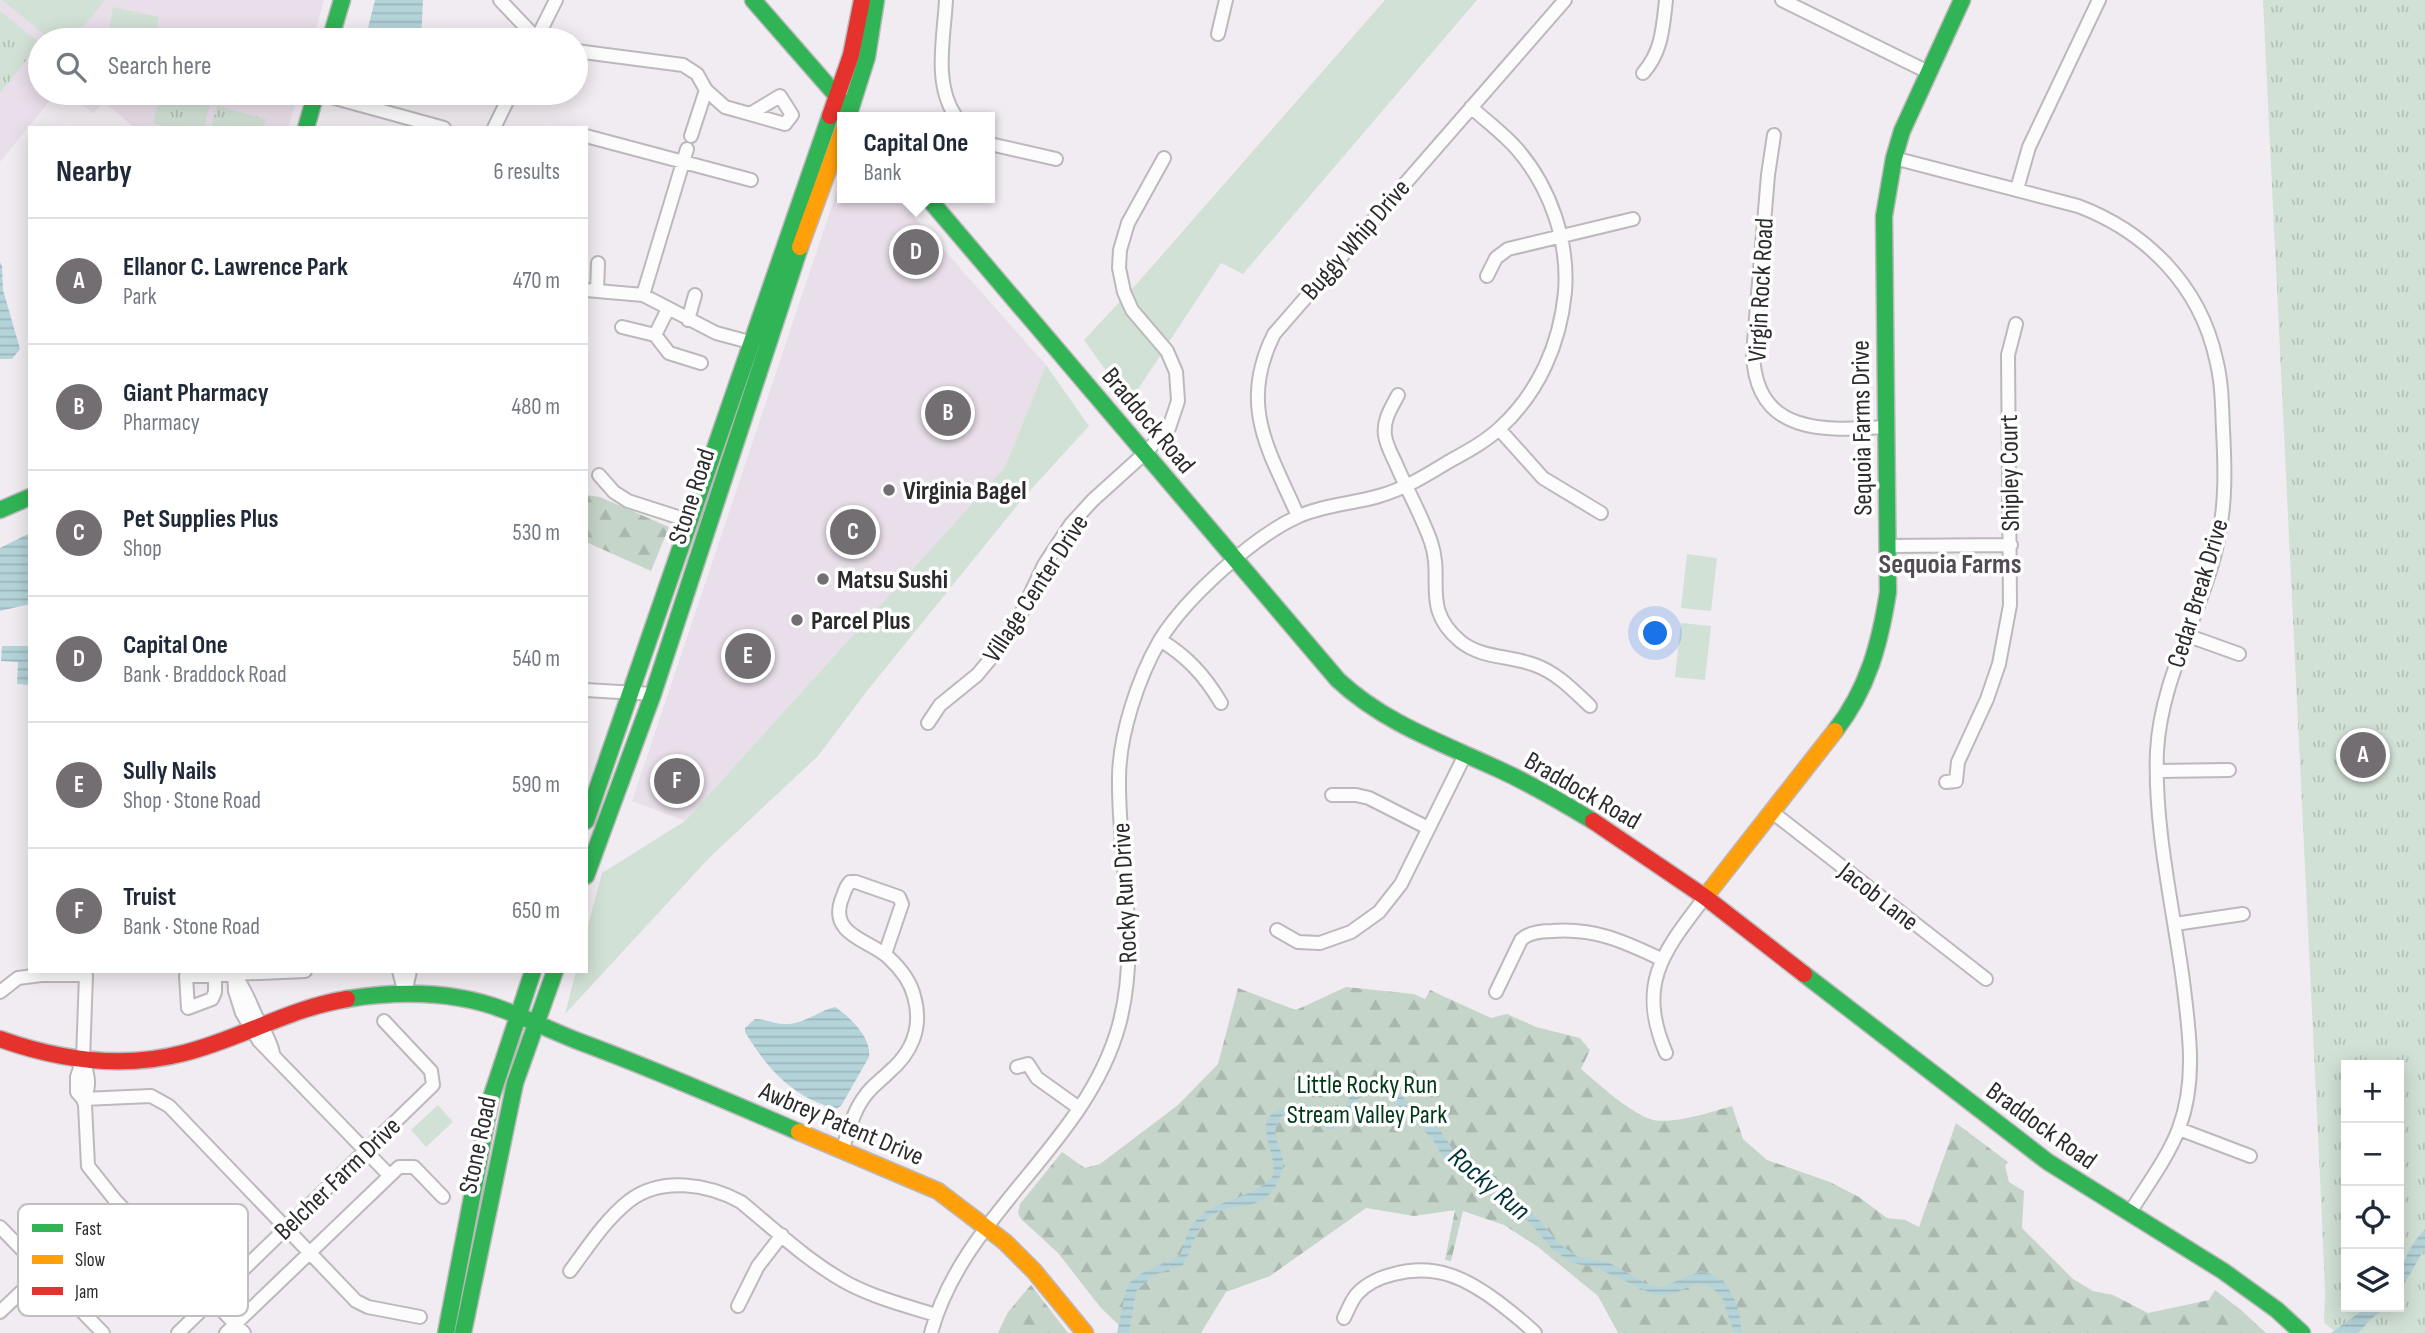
<!DOCTYPE html>
<html lang="en">
<head>
<meta charset="utf-8">
<style>
  :root { --surface:#fff; --page:#f6f6f7; --text:#1f2937; --muted:#747a83; --line:#e0e1e3; --accent:#726e72 }
  body { margin:0; font-family:"Sofia Sans Condensed",sans-serif; background:var(--page); color:var(--text) }
  .controls { position:absolute; right:21px; bottom:21px; display:grid; overflow:hidden; border-radius:0px; box-shadow:0 4px 18px #0003 }
  .controls button { width:63px; height:63px; display:grid; place-items:center; padding:0; border:0; border-bottom:2px solid var(--line); background:var(--surface); color:var(--text); font:35px sans-serif }
  .you { position:absolute; left:1656px; top:634px; width:24px; height:24px; margin:-18px; border:5px solid #fff; border-radius:50%; background:#1a73e8; box-shadow:0 0 0 10px #1a73e833 }
  .badge { display:grid; place-items:center; width:46px; height:46px; border-radius:50%; background:var(--accent); color:#fff; font-size:23px; font-weight:700 }
  .pin { position:absolute; translate:-50% -50%; border:4px solid #fff; box-shadow:0 2px 7px #0006 }
  .popup { position:absolute; left:837px; top:112px; width:158px; height:91px; box-sizing:border-box; display:grid; place-content:center; border-radius:0px; background:var(--surface); filter:drop-shadow(0 2px 5px #0005); font-size:23px; white-space:nowrap; color:var(--muted) }
  .popup b { font-size:26px; color:var(--text) }
  .popup::after { content:''; position:absolute; left:50%; top:100%; margin-left:-14px; border:14px solid transparent; border-top-color:var(--surface) }
  .list { margin:0; padding:0; list-style:none }
  h2 { display:flex; justify-content:space-between; align-items:center; height:91px; margin:0; padding:0 28px; font-size:30px }
  h2 small { font-size:23px; font-weight:400; color:var(--muted) }
  .list li { display:grid; grid-template-columns:46px 1fr auto; gap:21px; align-items:center; box-sizing:border-box; height:126px; padding:0 28px; border-top:2px solid var(--line) }
  .list b { display:block; font-size:26px; white-space:nowrap }
  .list p { margin:0; font-size:23px; white-space:nowrap; color:var(--muted) }
  .list em { font-size:23px; font-style:normal; color:var(--muted) }
  .icon { flex:none; width:38px; height:38px; fill:none; stroke:currentColor; stroke-width:2; stroke-linecap:round; stroke-linejoin:round }
  .map { position:relative; flex:none; width:2425px; height:1333px; overflow:hidden }
  .search { position:absolute; background:var(--surface); box-shadow:0 4px 18px #0003; left:28px; top:28px; width:560px; height:77px; display:flex; align-items:center; gap:18px; box-sizing:border-box; padding:0 24px; border-radius:38px; color:var(--muted); font-size:26px }
  .panel { position:absolute; background:var(--surface); box-shadow:0 4px 18px #0003; left:28px; top:126px; width:560px; height:847px; border-radius:0px }
  .map>svg:first-child { display:block }
</style>
</head>
<body>
<div class="map">
<svg width="2425" height="1333" viewBox="0 0 2425 1333">
  <defs>
    <pattern id="forest-firs" width="22" height="20" patternUnits="userSpaceOnUse" patternTransform="scale(1.75)"><rect width="22" height="20" fill="#c6d5ca"/><path d="M5 1l3.5 6h-7zM16 11l3.5 6h-7z" fill="#aab7ae"/></pattern>
    <pattern id="park-tufts" width="24" height="20" patternUnits="userSpaceOnUse" patternTransform="scale(1.75)"><rect width="24" height="20" fill="#d2e1d6"/><path d="M3 7l-1-3M5 7V3M7 7l1-3M15 17l-1-3M17 17v-4M19 17l1-3" fill="none" stroke="#b5c1b8"/></pattern>
    <pattern id="water-rules" width="6" height="5" patternUnits="userSpaceOnUse" patternTransform="scale(1.75)"><rect width="6" height="5" fill="#b5d4da"/><path d="M0 2.5h6" fill="none" stroke="#9cb6bb"/></pattern>
  </defs>
  <rect width="100%" height="100%" fill="#f1ecf1"/>
  <path fill="#e9dfea" d="M0,0h324l-11,40h-273v53h16l-56,69z
    M66,93h232l-10,35h-153l-31,-26 -11,11z
    M842,182v16h56l148,167 -41,102 -320,354 -53,-20 207,-616z"/>
  <path fill="#d2e1d6" d="M2,0h103l-32,40h-22z
    M1385,0h92l-234,274 -22,-11 -92,140 -45,-63 57,-61z
    M113,7l46,10 -5,23h-47z
    M1046,365l43,61 -65,71 -157,194 -49,65 -108,101 -145,157 11,-43h10v-38l16,-60 83,-52 320,-354z
    M1687,554l30,4 -6,53 -30,-3z
    M1681,623l30,3 -6,54 -30,-3z
    M438,1105l15,17 -27,25 -15,-17z"/>
  <path fill="url(#forest-firs)" d="M586,495l14,2 69,30 -18,44 -65,-29z
    M1346,987l68,7 11,5 5,-9 61,28 16,-4 29,13 44,11 10,12 -9,19c20,17 42,38 66,49 20,9 64,-6 85,-12l11,33 24,21 63,22 29,15 28,21 18,2 14,7 37,-104 52,39 -3,4 4,16 15,9 -2,37 51,51 20,12 20,4 35,18 61,-13 6,-10 26,20 25,23h-648l-20,-37 -60,-49 -34,-22 -41,-14 -12,50 -6,-1 10,-50 -41,6 -48,-8 -96,68 -44,16 -25,41h-74l-26,-25 -43,-55 -37,-34 -3,-6 2,-9 42,-52 23,16 15,-4 78,-59 40,-41 20,-76 58,22z
    M1031,1285l37,48h-70l10,-21z"/>
  <path fill="url(#park-tufts)" fill-rule="evenodd" d="M2263,0h162v1333h-88l-13,-10 1,-30 -4,-95zM2346,1065h53v242h-53z
    M0,11l40,32 -40,50z
    M161,93h52l-9,35h-36l-15,-5z
    M217,106l49,13 -3,9h-52z"/>
  <path fill="url(#water-rules)" d="M375,0h48l-2,40h-56z
    M0,262l2,4 1,24 17,59 -8,10h-12z
    M30,533v71l-30,7v-63z
    M2,646h28v39l-13,-1 1,-22 -17,-1z
    M835,1007c15,10 37,31 34,50l-28,49 -5,3c-44,-13 -67,-38 -91,-77v-4l10,-9c11,0 22,6 33,5 17,-1 31,-13 47,-17z
    M1377,1079l12,4 24,25 22,15 21,31 27,18 13,4 10,14 30,27 25,28 17,12 30,5 39,22 15,3 39,-16c28,5 41,36 40,62h-7l-12,-36 -11,-10 -13,-4 -28,12h-15l-58,-27 -24,-5 -20,-13 -28,-33 -25,-21 -7,-10 -17,-4 -32,-23 -11,-19 -23,-24 -23,-19 -15,-6c-7,3 -14,7 -18,13 -6,8 -8,23 -20,25 -19,2 -23,-23 -51,-14 -18,19 2,33 0,51 -1,6 -5,15 -8,21 -17,27 -47,14 -67,31 -11,9 -18,34 -25,47l-29,10 -18,16 -7,42h-12l10,-47c14,-18 36,-19 53,-31 4,-9 5,-18 10,-26 18,-32 58,-26 82,-52 9,-20 -24,-57 9,-68 6,-3 14,-7 21,-6 13,1 17,16 33,17 22,-22 4,-28 42,-41z
    M2425,1229v19l-26,45c0,-25 9,-46 26,-64z
    M2367,1307h20l-15,11 -14,15h-27z"/>
  <g fill="none" stroke-linecap="round" stroke-linejoin="round">
    <defs>
      <path id="street" d="M500,0l37,39 4,1
        M946,0c-2,38 -13,84 10,117
        M1782,0l146,72
        M1218,34l8,-34
        M536,40l20,-40
        M576,51l107,14 14,9 9,16 19,17 60,17 7,-9 -12,-19 -30,18
        M1643,73c19,-21 20,-46 23,-73
        M317,93l127,35
        M494,128l17,-35
        M1774,135l-6,40 -15,179c3,81 71,77 132,73
        M586,136l165,44
        M691,136l15,-46
        M990,144l66,15
        M1894,158l184,48c69,26 122,80 138,153 6,23 6,47 7,71 2,37 3,73 -5,110 -15,72 -57,136 -61,211 -3,77 16,155 26,230 6,49 14,99 -4,147 -10,28 -34,60 -50,86
        M2017,189l12,-42 70,-147
        M1487,276l9,-18 12,-9 125,-30
        M586,290l57,5 73,38 41,11
        M597,291l1,-28
        M643,295l44,-146
        M668,309l-13,26 14,18 32,10
        M688,320l7,-25
        M622,327l33,8
        M1398,395c-7,13 -15,25 -13,40 1,10 7,20 11,29 11,26 26,52 35,78 13,38 -10,66 29,99 22,18 49,14 75,24 22,8 38,25 55,41
        M1499,429l44,49 58,35
        M599,475l15,17 14,9 62,20
        M1298,516c-29,-66 -60,-110 -24,-182l291,-334
        M1888,546l123,-1
        M2186,635l53,19
        M1160,640c27,16 45,36 61,63
        M586,690l67,4
        M928,723l12,-18 37,-30 25,-30 16,-25 26,-55 27,-41 22,-24 52,-47 24,-25 9,-27 -2,-29 -9,-21 -35,-41 -8,-18 -5,-24 1,-18 8,-27 36,-65
        M2158,771l71,-1
        M1946,782l10,-1 2,-19 29,-63 12,-35 11,-59 -2,-250 8,-31
        M1332,795h24l13,3 59,30
        M1772,812l214,167
        M2175,924l68,-10
        M1277,930l21,12 22,1 31,-11 28,-20 22,-28 64,-129
        M234,971l1,20 7,22 17,28 130,134
        M399,971l6,23
        M215,975v17l-3,7 -24,9 -2,-32 119,-5
        M234,975c11,13 15,26 22,41 7,13 14,23 17,37
        M0,992l18,-14 23,-3h45l-3,84 -6,18v15l6,7 2,6 3,61 27,34 129,133
        M1496,992l25,-52c8,-8 20,-9 31,-9 43,-3 71,10 109,28
        M405,993l5,-22
        M1666,1053c-30,-70 -2,-102 39,-156
        M1017,1067l11,-3 9,14 42,30
        M83,1099l68,-3 18,10 187,195 12,6 52,10
        M83,1099c9,-13 4,-26 0,-40
        M2179,1129l71,27
        M842,1150c7,-18 11,-39 23,-54 6,-9 15,-15 23,-23 24,-20 35,-46 26,-77 -4,-16 -14,-28 -26,-39 -19,-17 -58,-22 -47,-56 3,-7 4,-14 9,-19h6l43,15 3,7 -17,50
        M0,1227l103,106
        M570,1271c18,-24 35,-51 59,-70 32,-25 79,-17 112,1 34,28 69,61 108,82 27,14 58,22 87,31
        M738,1306l20,-40 24,-31
        M0,1312l43,-41
        M1344,1318c4,-8 7,-17 13,-24 9,-10 24,-17 37,-20 41,-11 72,4 104,28 13,10 26,20 37,31
        M178,1333l255,-248 -2,-14 -47,-50
        M226,1333l173,-166h15l29,30
        M931,1333c32,-119 155,-188 188,-308 22,-81 -1,-163 0,-246 0,-44 19,-101 41,-139 25,-41 93,-103 137,-123 26,-12 55,-13 82,-21 25,-7 48,-21 69,-34 18,-10 37,-20 52,-34 39,-36 60,-84 65,-136 4,-51 -15,-105 -48,-143 -14,-16 -31,-28 -46,-42"/>
      <path id="fast" d="M753,0l97,111
        M330,40l12,-40
        M848,117l19,-60 9,-57
        M306,128l10,-35
        M928,198l410,482c46,43 104,63 160,89 33,15 64,33 95,52
        M0,510l30,-13
        M1835,731c33,-42 45,-88 53,-139l-4,-376 10,-58 8,-27 60,-131
        M586,821l244,-705
        M586,876l67,-182 147,-447
        M1804,974l244,188 175,109 54,39 25,23
        M347,999c51,-8 108,-8 157,11 27,10 52,23 79,33 73,27 144,58 216,89
        M446,1333l45,-235 42,-127
        M463,1333l52,-250 40,-112"/>
      <path id="slow" d="M800,247l42,-115
        M1705,897l130,-166
        M799,1132l139,59 67,51 29,29 51,62"/>
      <path id="jam" d="M830,116l21,-61 11,-55
        M1593,821l112,76 99,77
        M0,1039c59,21 123,30 184,14 56,-14 106,-45 163,-54"/>
    </defs>
    <use href="#street" stroke="#bcb8bc" stroke-width="16"/>
    <use href="#fast" stroke="#bcb8bc" stroke-width="19"/>
    <use href="#slow" stroke="#bcb8bc" stroke-width="19"/>
    <use href="#jam" stroke="#bcb8bc" stroke-width="19"/>
    <use href="#street" stroke="#fdfcfd" stroke-width="12"/>
    <use href="#fast" stroke="#30b455" stroke-width="16"/>
    <use href="#slow" stroke="#ff9f0a" stroke-width="16"/>
    <use href="#jam" stroke="#e5322d" stroke-width="16"/>
  </g>
  <g fill="#726e72" stroke="#fff" stroke-width="2.5">
    <circle cx="889" cy="490" r="7"/>
    <circle cx="823" cy="579" r="7"/>
    <circle cx="797" cy="620" r="7"/>
  </g>
  <g text-anchor="middle" stroke-width="7" stroke-linejoin="round" paint-order="stroke">
    <g font-size="26" fill="#2d2a2e" stroke="#fff">
      <text transform="translate(1355 239) rotate(-49)" y="9">Buggy Whip Drive</text>
      <text transform="translate(1760 290) rotate(-87)" y="9">Virgin Rock Road</text>
      <text transform="translate(1149 420) rotate(50)" y="9">Braddock Road</text>
      <text transform="translate(1861 428) rotate(-91)" y="9">Sequoia Farms Drive</text>
      <text transform="translate(2009 473) rotate(-91)" y="9">Shipley Court</text>
      <text transform="translate(691 496) rotate(-72)" y="9">Stone Road</text>
      <text transform="translate(1035 588) rotate(-57)" y="9">Village Center Drive</text>
      <text transform="translate(2197 593) rotate(-73)" y="9">Cedar Break Drive</text>
      <text transform="translate(1583 790) rotate(30)" y="9">Braddock Road</text>
      <text transform="translate(1124 893) rotate(-93)" y="9">Rocky Run Drive</text>
      <text transform="translate(1879 896) rotate(38)" y="9">Jacob Lane</text>
      <text transform="translate(842 1123) rotate(23)" y="9">Awbrey Patent Drive</text>
      <text transform="translate(2042 1125) rotate(36)" y="9">Braddock Road</text>
      <text transform="translate(477 1145) rotate(-78)" y="9">Stone Road</text>
      <text transform="translate(337 1178) rotate(-44)" y="9">Belcher Farm Drive</text>
    </g>
    <g font-size="26" font-weight="bold" fill="#2d2a2e" stroke="#fff" text-anchor="start">
      <text x="903" y="499">Virginia Bagel</text>
      <text x="837" y="588">Matsu Sushi</text>
      <text x="811" y="629">Parcel Plus</text>
    </g>
    <g font-size="26" fill="#003818" stroke="#fff">
      <text x="1367" y="1093">Little Rocky Run<tspan x="1367" dy="30">Stream Valley Park</tspan></text>
    </g>
    <g font-size="28" font-weight="bold" fill="#534b54" stroke="#fff">
      <text x="1950" y="573">Sequoia Farms</text>
    </g>
    <g font-size="28" font-style="italic" fill="#023237" stroke="#fff">
      <text transform="translate(1490 1183) rotate(40)" y="10">Rocky Run</text>
    </g>
  </g>
  <rect x="18" y="1204" width="230" height="112" rx="10" fill="#fff" stroke="#c0bfc0" stroke-width="2"/>
  <rect x="32" y="1224" width="31" height="8" fill="#30b455"/>
  <rect x="32" y="1255" width="31" height="9" fill="#ff9f0a"/>
  <rect x="32" y="1287" width="31" height="8" fill="#e5322d"/>
  <g font-size="19" fill="#2d2a2e">
    <text x="75" y="1235">Fast</text>
    <text x="75" y="1266">Slow</text>
    <text x="75" y="1298">Jam</text>
  </g>
</svg>
<div class="controls">
<button>+</button>
<button>−</button>
<button><svg class="icon" aria-label="locate" viewBox="0 0 24 24"><circle cx="12" cy="12" r="6"/><path d="M12 2v4M12 18v4M2 12h4M18 12h4"/></svg></button>
<button><svg class="icon" aria-label="layers" viewBox="0 0 24 24"><path d="M12 4l9 5-9 5-9-5zM3 14l9 5 9-5"/></svg></button>
</div>
<div class="you"></div>
<div class="pin badge" style="left:2363px;top:755px">A</div>
<div class="pin badge" style="left:948px;top:413px">B</div>
<div class="pin badge" style="left:853px;top:532px">C</div>
<div class="pin badge" style="left:916px;top:252px">D</div>
<div class="popup"><b>Capital One</b>Bank</div>
<div class="pin badge" style="left:748px;top:656px">E</div>
<div class="pin badge" style="left:677px;top:781px">F</div>
<div class="search"><svg class="icon" aria-label="search" viewBox="0 0 24 24"><circle cx="10" cy="10" r="6"/><path d="M15 15l6 6"/></svg>Search here</div>
<section class="panel">
<h2>Nearby<small>6 results</small></h2>
<ul class="list">
<li><span class="badge">A</span><div><b>Ellanor C. Lawrence Park</b><p>Park</p></div><em>470 m</em></li>
<li><span class="badge">B</span><div><b>Giant Pharmacy</b><p>Pharmacy</p></div><em>480 m</em></li>
<li><span class="badge">C</span><div><b>Pet Supplies Plus</b><p>Shop</p></div><em>530 m</em></li>
<li><span class="badge">D</span><div><b>Capital One</b><p>Bank · Braddock Road</p></div><em>540 m</em></li>
<li><span class="badge">E</span><div><b>Sully Nails</b><p>Shop · Stone Road</p></div><em>590 m</em></li>
<li><span class="badge">F</span><div><b>Truist</b><p>Bank · Stone Road</p></div><em>650 m</em></li>
</ul>
</section>
</div>
</body>
</html>
